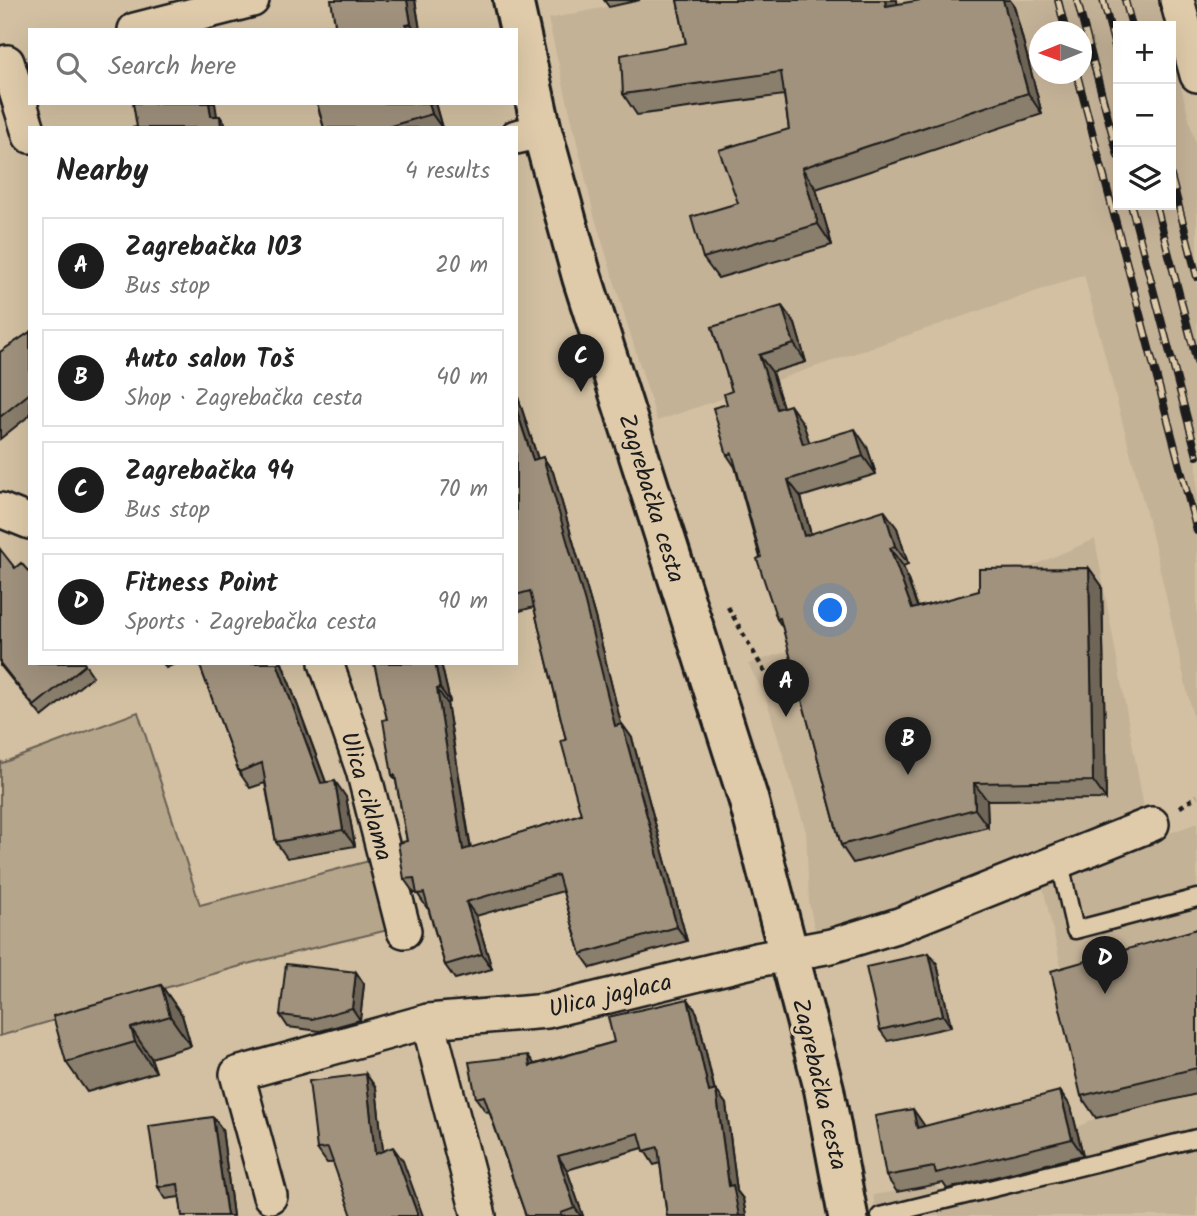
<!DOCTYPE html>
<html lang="en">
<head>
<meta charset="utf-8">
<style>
  :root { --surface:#fff; --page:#f6f6f6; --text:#222; --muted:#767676; --line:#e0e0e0; --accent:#1c1c1c }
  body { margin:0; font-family:Kalam,sans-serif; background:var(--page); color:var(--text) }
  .controls { position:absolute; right:21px; top:21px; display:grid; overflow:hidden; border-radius:0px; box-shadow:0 7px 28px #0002 }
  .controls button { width:63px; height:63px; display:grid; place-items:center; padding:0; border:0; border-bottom:2px solid var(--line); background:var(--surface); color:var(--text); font:35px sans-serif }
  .compass { position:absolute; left:1029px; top:21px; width:63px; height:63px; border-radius:50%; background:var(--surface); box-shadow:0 7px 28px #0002; rotate:269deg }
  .you { position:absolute; left:831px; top:611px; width:24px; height:24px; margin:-18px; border:5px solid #fff; border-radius:50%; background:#1a73e8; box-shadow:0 0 0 10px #1a73e833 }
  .badge { display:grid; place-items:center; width:46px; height:46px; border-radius:50%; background:var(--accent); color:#fff; font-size:23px; font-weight:700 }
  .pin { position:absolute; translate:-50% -58px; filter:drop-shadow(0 2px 4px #0008) }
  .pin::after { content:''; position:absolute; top:37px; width:24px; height:21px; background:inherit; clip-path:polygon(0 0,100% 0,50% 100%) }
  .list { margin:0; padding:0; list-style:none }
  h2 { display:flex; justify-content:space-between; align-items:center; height:91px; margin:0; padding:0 28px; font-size:30px }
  h2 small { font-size:23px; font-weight:400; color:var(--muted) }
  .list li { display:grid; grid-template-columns:46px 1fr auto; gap:21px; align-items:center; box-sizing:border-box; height:98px; margin:0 14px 14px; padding:0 14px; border:2px solid var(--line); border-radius:0px }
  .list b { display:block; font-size:26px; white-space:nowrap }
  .list p { margin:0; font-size:23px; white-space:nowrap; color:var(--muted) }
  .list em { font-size:23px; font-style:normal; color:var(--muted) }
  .icon { flex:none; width:38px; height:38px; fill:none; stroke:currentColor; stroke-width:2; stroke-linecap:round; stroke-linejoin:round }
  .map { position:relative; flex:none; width:1197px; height:1216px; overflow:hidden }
  .search { position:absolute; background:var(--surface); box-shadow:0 7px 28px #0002; left:28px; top:28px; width:490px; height:77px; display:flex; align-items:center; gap:18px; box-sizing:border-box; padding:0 24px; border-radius:0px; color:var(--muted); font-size:26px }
  .panel { position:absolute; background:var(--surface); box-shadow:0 7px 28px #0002; left:28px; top:126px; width:490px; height:539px; border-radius:0px }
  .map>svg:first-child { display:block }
</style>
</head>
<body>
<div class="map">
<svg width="1197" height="1216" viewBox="0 0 1197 1216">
  <rect width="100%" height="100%" fill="#d3c0a2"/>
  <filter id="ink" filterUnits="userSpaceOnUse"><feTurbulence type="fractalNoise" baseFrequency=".0143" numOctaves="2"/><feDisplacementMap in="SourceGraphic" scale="14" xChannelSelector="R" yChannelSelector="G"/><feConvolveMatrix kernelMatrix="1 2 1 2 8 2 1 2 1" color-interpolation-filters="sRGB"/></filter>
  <g filter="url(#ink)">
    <path fill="#c4b297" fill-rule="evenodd" d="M640,0h518l7,26h-47v179h53v-157l26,102v585l-43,-192 -70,-268 -427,146 -63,-206 -46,-196zM1040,32h42v42h-42z
      M1095,539l55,301 47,-17v393h-321l-3,-21 62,-10 14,11 135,-35 -8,-33 20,-10 -60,-261 -212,79 -10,-9 -5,-25 -3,-70 -41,-137 -17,-31 233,-76z"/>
    <path fill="#b5a58b" stroke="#686054" stroke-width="2" d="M138,712l62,193 169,-44 19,69 -137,33 -251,73v-275l2,2z"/>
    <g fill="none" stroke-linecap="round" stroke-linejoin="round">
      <defs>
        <path id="service" d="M1059,859l16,71 122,-32
          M880,1216l317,-78"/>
        <path id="minor" d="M1177,0l20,75
          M135,30l117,-30
          M7,62l23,74
          M516,137l26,-6
          M0,510l30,12
          M326,663l37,107 41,161
          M428,1021l51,195
          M270,1196l-33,-122 191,-53 119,-10 209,-51 75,-14 68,-21 253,-101"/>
        <path id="secondary" d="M513,0l29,131 40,146 166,521 76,291 24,127"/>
      </defs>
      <use href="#service" stroke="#1c1c1c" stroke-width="21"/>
      <use href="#minor" stroke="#1c1c1c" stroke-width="38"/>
      <use href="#secondary" stroke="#1c1c1c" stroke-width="44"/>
      <path stroke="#1c1c1c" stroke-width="4.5" stroke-dasharray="5 5" stroke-linecap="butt" d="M728,607l48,85
        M1180,807l17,-11"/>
      <use href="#service" stroke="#dfcbaa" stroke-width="16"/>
      <use href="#minor" stroke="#dfcbaa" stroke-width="33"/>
      <use href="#secondary" stroke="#dfcbaa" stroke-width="38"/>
      <defs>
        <path id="rail" d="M1058,0l8,32
          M1077,0l41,156
          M1103,0l15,58
          M1125,0l7,26
          M1077,74l120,457
          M1171,176l26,101
          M1131,205l66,251
          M1156,205l41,157"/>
      </defs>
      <use href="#rail" stroke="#1c1c1c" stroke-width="8"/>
      <use href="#rail" stroke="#dfcbaa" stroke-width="5" stroke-dasharray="16" stroke-linecap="butt"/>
    </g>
    <path fill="#8a7e6c" stroke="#1c1c1c" stroke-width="2" d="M415,0l5,30h-84z
      M604,0h36l-31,7z
      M677,0h220v4l117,2 28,108 -226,75 16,56 -114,33 -15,-20 35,-55 51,-74 -5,-34 -147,20 -14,-21 63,-51z
      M317,103h118l7,25h-118z
      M795,324l11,38 -34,10 11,35 20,16 6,19 58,5 9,27 -75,23 10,37 86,-6 11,36 -5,2 15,41 171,-39 13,18 4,213 -119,1 1,27 -135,36 -12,-18 -58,-217 -6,-9 -42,-152 -8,-12v-51l5,-13 -20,-64z
      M30,332v83l-30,24v-87z
      M516,391l22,68 5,-2 10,15 42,145 26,107h1l10,14 55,203 -96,27 -10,-14 -18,-63 -87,25 16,53 -37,10 -10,-14 -17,-57h-1l-10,-15h-3l-10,-14 3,-38 -11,-60 -4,-6 -5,-56 -13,-56h67l9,39 -3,1 24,145 110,-34 -15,-74 -32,-133 -18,5z
      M0,549l30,114h54l9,13 -51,41 -41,-51h-1z
      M163,663h14l-11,5z
      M199,663h83l44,119 20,15 9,49 -68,12 -11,-16 -11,-59 -15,5 -11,-16z
      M1197,929v165l-101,24 -15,-22z
      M929,953l8,11 14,63 -63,14 -8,-11z
      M356,972l8,12 -4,36 -40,11 -32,-4 -8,-12z
      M161,985l21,30 9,31 -40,12 5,14 -69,20 -21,-30z
      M688,999l9,14 18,78 11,13 11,87 6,8 3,17h-79l-7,-53 -6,2 -11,-17 -76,22 16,46h-57l-37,-105 -3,1 -10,-14 59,-34 79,-22z
      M366,1074l10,14 7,63 20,10 -76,2 -10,-14z
      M1060,1091l11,16 12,48 -136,34 -4,-6 -46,9 -11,-16z
      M222,1129l11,87h-51l-2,-19 -14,2 -8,-12z"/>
    <path fill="#706658" stroke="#1c1c1c" stroke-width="2" d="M407,0h8l5,30h-5l-4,-6z
      M885,0h12l3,27 -14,-21z
      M1003,0h7l4,6 28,108 -14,-21z
      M209,103h6l4,25 -8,-12z
      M429,103h6l7,25 -10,-14z
      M220,116l8,12h-7z
      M802,168l14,21 16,56 -14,-21z
      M782,306l13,18 11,38 -12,-18z
      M759,355l13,17 17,55 -12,-18z
      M516,391l27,84 -10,-15 -17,-52z
      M790,405l13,18 13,39 -13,-18z
      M855,429l12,18 9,27 -13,-18z
      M543,457l10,15 42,145 30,123 -10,-14z
      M788,480l13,17 15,57 -12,-18z
      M884,510l13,18 11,36 -13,-18z
      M890,548l13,18 21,61 -12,-18z
      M1089,568l13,18 4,213 -13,-18z
      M277,663h5l50,136 -11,-16z
      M435,663h6l9,39 -10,-14z
      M437,689l10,14 26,161 -10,-14z
      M622,724l10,14 55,203 -10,-14z
      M335,781l11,16 9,49 -12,-16z
      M974,783l13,17 1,27 -13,-18z
      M466,902l10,14 16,53 -10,-15z
      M929,953l8,11 14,63 -8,-12z
      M356,972l8,12 -4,36 -8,-12z
      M161,985l21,30 9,31 -21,-30z
      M688,999l9,14 21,93 -9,-14z
      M131,1028l20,30 5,14 -21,-30z
      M528,1055l10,14 -8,-3z
      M366,1074l10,14 9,80 -10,-14z
      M716,1090l10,14 11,87 6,8 3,17h-7l-10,-30z
      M1060,1091l11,16 12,48 -11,-16z
      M913,1109l11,16 4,19 -11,-16z
      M213,1117l9,12 11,87h-6z
      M393,1147l10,14 20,55h-5z
      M558,1156l9,14 16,46h-2l-6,-8z"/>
    <path fill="#a0927d" stroke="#1c1c1c" stroke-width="2" d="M331,0h76l4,24 -5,1 2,5h-72z
      M677,0h208l1,6 35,-6h82l25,93 -226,75 16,56 -115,34 -12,-41 47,-14 -19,-53 70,-21 -8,-57 -158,22 -2,-39 65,-12z
      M133,103h76l2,13h9l1,12h-90l6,-1z
      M317,103h112l3,11 -48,14h-60z
      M782,306l12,38 -35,11 18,54 13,-4 13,39 52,-15 8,27 -75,24 16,56 80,-26 11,36 -5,2 22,61 67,-18v-22l110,-1 4,213 -119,2 1,26 -134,36 -61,-227 -3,1 -20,-60 4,-2 -29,-104 -5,2 -14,-47 14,-4 -3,-10 8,-3 -20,-64z
      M30,332v61l-30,24v-65z
      M516,409l17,51 10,-3 42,146 30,123 7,-2 55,203 -96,27 -23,-79 -92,27 16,52 -37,11 -21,-72 -7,1 -3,-16 -10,1 -6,-36 9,-2 -12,-66h-3l-9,-55 4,-1 -13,-56h61l5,25 -3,1 26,161 118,-36 -20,-73 5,-1 -36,-149 -14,4z
      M0,549l15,19 6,-5 9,10v90h54l1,2 -51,41 -34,-43z
      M199,663h78l44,120 14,-2 8,49 -67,12 -14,-79 -23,9z
      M1197,929v139l-116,28 -30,-125z
      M929,953l14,62 -63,15 -14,-63z
      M286,964l70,8 -4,36 -40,11 -32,-4z
      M161,985l9,31 -39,12 4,14 -69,20 -13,-46z
      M688,999l21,93 7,-2 13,96 4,-1 6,31h-72l-9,-69 -14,4 -5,-18 -81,23 17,52 -14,5 1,3h-36l-42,-120 -8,2 -7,-36 59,-7 2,11 84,-24 -6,-25z
      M366,1074l9,80 18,-7 25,69h-66l-24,-68 -11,1 -8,-68z
      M1060,1091l12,48 -136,34 -2,-6 -48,9 -11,-60 38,-7 4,19z
      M213,1117l14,99h-45l-4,-32 -20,3 -9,-61z"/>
  </g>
  <g text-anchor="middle" stroke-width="6" stroke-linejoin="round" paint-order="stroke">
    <g font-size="24" fill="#1c1c1c" stroke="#dfcbaa">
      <text transform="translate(652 498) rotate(73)" y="8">Zagrebačka cesta</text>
      <text transform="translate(367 796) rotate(74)" y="8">Ulica ciklama</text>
      <text transform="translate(610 995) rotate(-13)" y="8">Ulica jaglaca</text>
      <text transform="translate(820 1084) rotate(77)" y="8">Zagrebačka cesta</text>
    </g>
  </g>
</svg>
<div class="controls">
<button>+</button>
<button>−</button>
<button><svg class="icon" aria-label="layers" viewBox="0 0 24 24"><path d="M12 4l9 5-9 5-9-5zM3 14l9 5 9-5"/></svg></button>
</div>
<svg class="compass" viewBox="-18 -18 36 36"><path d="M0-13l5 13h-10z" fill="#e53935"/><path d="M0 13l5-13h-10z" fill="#767676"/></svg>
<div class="you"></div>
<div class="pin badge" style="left:786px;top:717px">A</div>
<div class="pin badge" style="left:908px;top:775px">B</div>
<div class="pin badge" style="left:581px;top:392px">C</div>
<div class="pin badge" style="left:1105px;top:994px">D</div>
<div class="search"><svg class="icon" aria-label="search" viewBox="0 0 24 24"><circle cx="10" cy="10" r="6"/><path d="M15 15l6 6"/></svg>Search here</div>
<section class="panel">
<h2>Nearby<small>4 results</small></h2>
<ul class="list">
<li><span class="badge">A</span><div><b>Zagrebačka 103</b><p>Bus stop</p></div><em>20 m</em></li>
<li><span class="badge">B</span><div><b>Auto salon Toš</b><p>Shop · Zagrebačka cesta</p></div><em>40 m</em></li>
<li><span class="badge">C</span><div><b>Zagrebačka 94</b><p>Bus stop</p></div><em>70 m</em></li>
<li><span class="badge">D</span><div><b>Fitness Point</b><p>Sports · Zagrebačka cesta</p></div><em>90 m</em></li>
</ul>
</section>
</div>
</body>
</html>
